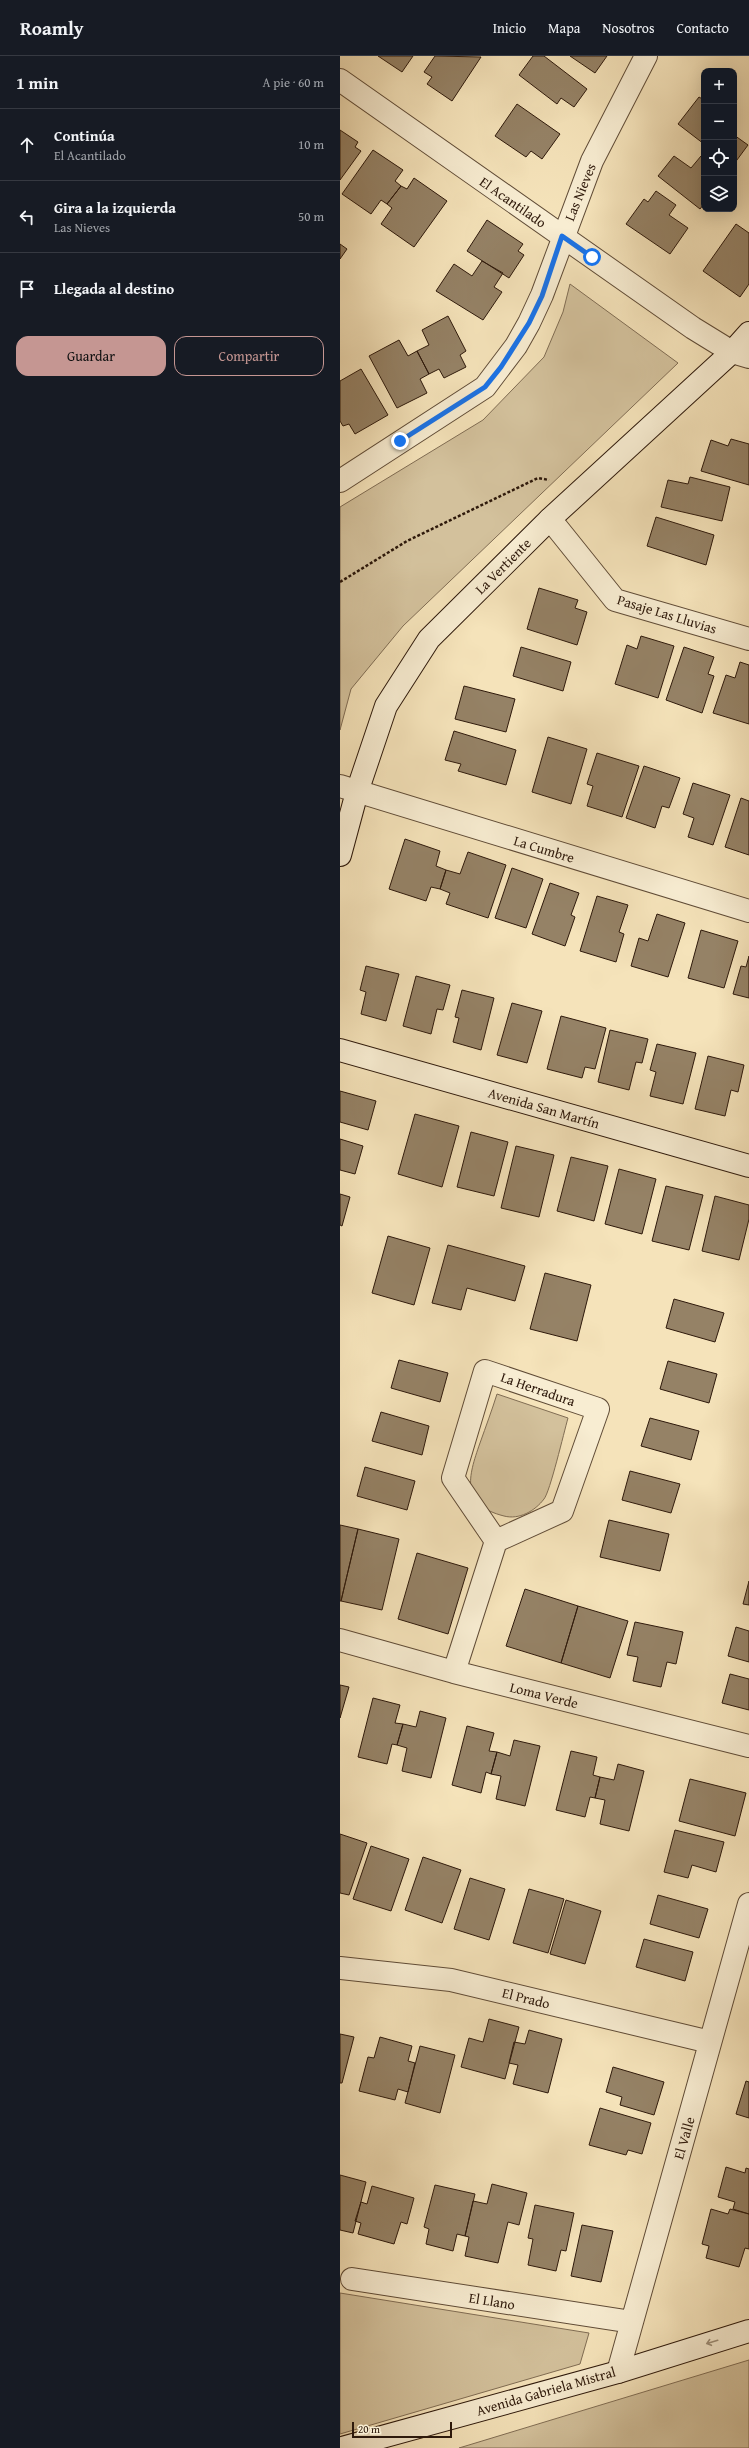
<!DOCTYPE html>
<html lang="es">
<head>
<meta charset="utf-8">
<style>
  :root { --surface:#171b24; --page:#20242c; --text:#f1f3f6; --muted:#9ea1a6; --line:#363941; --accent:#c59692 }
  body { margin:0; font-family:"Gentium Book Plus",serif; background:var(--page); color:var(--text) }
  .controls { position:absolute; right:12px; top:12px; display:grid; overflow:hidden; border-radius:8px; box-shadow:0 4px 16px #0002 }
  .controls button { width:36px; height:36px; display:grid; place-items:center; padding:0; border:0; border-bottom:1px solid var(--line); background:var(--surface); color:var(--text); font:20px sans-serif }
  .scale { position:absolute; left:12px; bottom:10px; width:100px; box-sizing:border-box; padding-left:4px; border:2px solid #2e190b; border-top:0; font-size:11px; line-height:14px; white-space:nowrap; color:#2e190b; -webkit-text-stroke:3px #f8edd2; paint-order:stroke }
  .stop { position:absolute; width:12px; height:12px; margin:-9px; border:3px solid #1a73e8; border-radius:50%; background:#fff }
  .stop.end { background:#1a73e8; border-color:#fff; box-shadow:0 1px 4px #0008 }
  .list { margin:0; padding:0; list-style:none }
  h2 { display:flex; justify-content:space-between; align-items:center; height:52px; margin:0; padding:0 16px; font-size:17px }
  h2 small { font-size:13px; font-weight:400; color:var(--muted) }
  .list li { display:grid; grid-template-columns:26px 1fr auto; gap:12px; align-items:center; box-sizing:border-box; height:72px; padding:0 16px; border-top:1px solid var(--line) }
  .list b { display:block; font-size:15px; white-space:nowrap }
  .list p { margin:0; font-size:13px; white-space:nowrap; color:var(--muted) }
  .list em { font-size:13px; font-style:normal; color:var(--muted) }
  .actions { display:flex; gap:8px; padding:12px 16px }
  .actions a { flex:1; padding:9px 0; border:1px solid var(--accent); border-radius:12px; text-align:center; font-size:14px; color:var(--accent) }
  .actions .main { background:var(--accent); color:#111 }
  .icon { flex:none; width:22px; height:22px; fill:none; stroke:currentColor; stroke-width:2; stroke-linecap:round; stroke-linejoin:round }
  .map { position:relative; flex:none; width:409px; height:2392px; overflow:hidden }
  header { display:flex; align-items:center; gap:24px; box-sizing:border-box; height:56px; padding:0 20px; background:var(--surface); border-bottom:1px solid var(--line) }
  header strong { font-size:19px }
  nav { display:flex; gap:22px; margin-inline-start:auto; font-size:14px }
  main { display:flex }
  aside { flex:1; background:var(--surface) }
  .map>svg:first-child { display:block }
</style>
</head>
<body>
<header>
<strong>Roamly</strong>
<nav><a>Inicio</a><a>Mapa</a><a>Nosotros</a><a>Contacto</a></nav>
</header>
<main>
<aside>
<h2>1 min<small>A pie · 60 m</small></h2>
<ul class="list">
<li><svg class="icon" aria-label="ahead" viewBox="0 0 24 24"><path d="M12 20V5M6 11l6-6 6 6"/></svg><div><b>Continúa</b><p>El Acantilado</p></div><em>10 m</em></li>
<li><svg class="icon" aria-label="left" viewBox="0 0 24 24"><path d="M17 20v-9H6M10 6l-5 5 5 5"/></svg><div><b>Gira a la izquierda</b><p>Las Nieves</p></div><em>50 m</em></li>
<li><svg class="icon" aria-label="arrive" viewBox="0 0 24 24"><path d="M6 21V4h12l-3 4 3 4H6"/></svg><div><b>Llegada al destino</b></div></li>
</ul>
<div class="actions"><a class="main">Guardar</a><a>Compartir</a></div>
</aside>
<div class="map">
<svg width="409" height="2392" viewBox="0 0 409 2392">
  <rect width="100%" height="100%" fill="#f5e3ba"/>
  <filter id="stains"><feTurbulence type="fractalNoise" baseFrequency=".005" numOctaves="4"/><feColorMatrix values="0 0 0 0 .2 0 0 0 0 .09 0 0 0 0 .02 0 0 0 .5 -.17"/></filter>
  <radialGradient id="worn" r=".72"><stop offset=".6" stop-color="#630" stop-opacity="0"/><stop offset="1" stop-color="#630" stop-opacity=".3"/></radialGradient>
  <path fill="#d3c19c" stroke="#806d54" d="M230,228l108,79 -275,263 -52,63 -11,41v-223l143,-87 61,-63 19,-45z
    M157,1338l71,24c-4,14 -18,74 -24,81 -9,12 -25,21 -40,17 -44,-11 -36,-39 -24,-73 6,-17 12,-33 17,-49z
    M0,2237l249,40 -9,31 -240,70z
    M409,2304v88h-290z"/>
  <path fill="#958266" stroke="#2e190b" d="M38,0h35l-11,16z
    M95,0l46,1 -29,44 -25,-17 5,-7 -8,-5z
    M193,0h11l43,33 -13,18 -13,-9 -4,6 -38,-29z
    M230,0h37l-12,17z
    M359,41l5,3v44l-26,-20z
    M177,48l43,30 -18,25 -11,-8 -5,6 -31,-21z
    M0,74l18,12 -3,5 6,4 -21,29z
    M394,79l14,10 -14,19z
    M33,94l30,20 -8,11 6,5 -14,18 -6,-4 -10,14 -29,-20z
    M334,100l17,12 10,-12 3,2v46l-4,5 -42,-33z
    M74,122l33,23 -33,46 -33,-23 11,-16 -5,-4 14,-18 6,3z
    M316,135l20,14 -7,10 19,13 -18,26 -44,-30 18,-25 4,3z
    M147,164l36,24 -5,7 6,4 -15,23 -42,-27z
    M396,168l13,9v51l-9,13 -37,-26z
    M0,188l7,5 -7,10z
    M142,205l21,12 -9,14 8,5 -19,28 -47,-29 18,-27 18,12z
    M108,260l18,35 -6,4 6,12 -22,11 -5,-9 -10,5 -12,-23 12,-6 -7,-15z
    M59,284l9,16 9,-5 12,23 -9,5 7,14 -30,15 -28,-52z
    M21,313l27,46 -33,19 -6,-10 -6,2 -3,-5v-40z
    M391,383l18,5v41l-48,-14 10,-31 17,6z
    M350,421l40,10 -8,34 -61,-14 7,-27 20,4z
    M316,461l58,18 -8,30 -59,-19z
    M199,532l39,12 -3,8 12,4 -10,33 -50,-16z
    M301,580l33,10 -16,52 -43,-14 12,-39 10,4z
    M181,591l50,15 -8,29 -50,-15z
    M344,591l30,10 -6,17 6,2 -12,37 -36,-13z
    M400,606l9,3v59l-36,-11 13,-38 9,3z
    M124,630l51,13 -9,33 -51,-13z
    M114,675l62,19 -10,35 -48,-14 3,-7 -16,-4z
    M208,681l39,12 -16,55 -39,-12z
    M257,697l42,13 -17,51 -35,-11 6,-20 -6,-2z
    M304,710l36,12 -11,30 -7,-2 -7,22 -29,-10z
    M353,727l37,12 -17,50 -25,-8 6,-19 -11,-4z
    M401,742l8,3v54l-24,-8z
    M65,783l35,12 -4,15 10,4 -6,19 -9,-2 -5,14 -37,-12z
    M128,796l38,13 -18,53 -42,-14 4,-11 -10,-4 6,-19 14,4z
    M172,812l31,11 -17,49 -31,-10z
    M210,827l29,10 -8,22 4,2 -10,29 -33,-12z
    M257,840l31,9 -9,27 5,2 -8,28 -36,-11z
    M317,858l28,9 -17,54 -37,-11 8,-28 9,3z
    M361,874l37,11 -14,47 -36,-10z
    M409,900v42l-16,-4 8,-28 5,1z
    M26,910l33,8 -13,47 -25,-7 5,-22 -6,-2z
    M76,920l34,9 -7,25 -6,-1 -6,25 -28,-8z
    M122,934l32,8 -13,52 -28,-8 6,-24 -4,-1z
    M172,947l30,8 -15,52 -30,-8z
    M221,960l45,12 -11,41 -10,-2 -3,11 -35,-9z
    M270,974l38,9 -6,24 -6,-1 -7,28 -31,-8z
    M317,988l39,9 -13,51 -33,-8 6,-24 -6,-2z
    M368,1000l36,9 -6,27 -7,-2 -6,26 -30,-7z
    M0,1035l36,10 -8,29 -28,-8z
    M75,1058l44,12 -17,61 -44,-13z
    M131,1076l37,10 -14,54 -37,-9z
    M0,1083l23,7 -8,28 -15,-4z
    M176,1090l38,9 -15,62 -38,-9z
    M231,1101l37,9 -14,55 -37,-10z
    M279,1113l37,10 -14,55 -37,-10z
    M326,1130l37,9 -14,55 -37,-9z
    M0,1138l10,3 -8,29 -2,-1z
    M375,1140l34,9v14l-10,41 -37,-9z
    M48,1180l42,12 -16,57 -42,-12z
    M108,1189l77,21 -10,35 -48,-13 -6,22 -29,-7z
    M205,1217l46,12 -14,56 -47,-12z
    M334,1243l50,14 -9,29 -49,-14z
    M59,1304l49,13 -8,29 -49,-14z
    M328,1305l49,13 -8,29 -49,-14z
    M41,1356l48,14 -7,29 -50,-14z
    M310,1362l49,13 -8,29 -50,-14z
    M25,1411l50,14 -8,29 -50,-14z
    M290,1415l50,13 -9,29 -49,-13z
    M269,1464l60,14 -9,37 -60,-14z
    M0,1469l18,4 -17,72h-1z
    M18,1473l41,10 -17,71 -41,-9z
    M77,1497l51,15 -20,66 -50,-15z
    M409,1525v24l-6,-1z
    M185,1533l53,17 -17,57 -55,-17z
    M238,1550l50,15 -18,57 -49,-15z
    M295,1566l48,10 -7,32 -9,-2 -6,25 -28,-6 5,-24 -11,-2z
    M396,1571l13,4v31l-21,-6z
    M390,1618l19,5v31l-27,-7z
    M0,1629l9,2 -9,31z
    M33,1642l27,7 -5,18 8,1 -6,21 -5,-1 -5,20 -29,-7z
    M80,1655l26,7 -15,60 -29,-7 5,-23 -10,-3 6,-21 13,3z
    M127,1670l27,7 -5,18 8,1 -6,22 -5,-2 -5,21 -29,-8z
    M174,1684l26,6 -15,60 -29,-7 5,-23 -10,-2 6,-22 13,4z
    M231,1695l26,6 -4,18 7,2 -5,21 -5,-1 -5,20 -29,-7z
    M278,1708l26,7 -15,60 -29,-7 5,-24 -10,-2 5,-21 14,3z
    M350,1723l56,14 -11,43 -56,-15z
    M335,1774l49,12 -8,30 -24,-7 -4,13 -24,-6z
    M0,1778l27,9 -18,52 -9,-2z
    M31,1790l38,13 -18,52 -38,-12z
    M83,1801l38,13 -19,53 -37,-13z
    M130,1822l35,11 -16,51 -35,-11z
    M189,1833l35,10 -16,54 -35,-10z
    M318,1839l50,14 -9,29 -49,-14z
    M226,1844l35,11 -16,53 -35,-10z
    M304,1883l49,13 -8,29 -49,-14z
    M149,1963l30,8 -14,52 -44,-12 8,-29 14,4z
    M189,1974l33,9 -14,54 -35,-9 5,-19 -9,-2 5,-21 11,2z
    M0,1978l14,3 -12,46h-2z
    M40,1981l32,9 -4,15 7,2 -7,29 -10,-3 -3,11 -36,-9 9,-34 6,1z
    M80,1990l35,9 -15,58 -35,-10z
    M273,2011l51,15 -10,33 -34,-10 2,-8 -16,-5z
    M406,2025l3,1v36l-13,-4z
    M260,2052l51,15 -9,31 -14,-4 -2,5 -37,-10z
    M386,2111l19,6 1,-5 3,1v45l-16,-5 2,-7 -17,-5z
    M0,2119l26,7 -13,51 -13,-3z
    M152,2128l35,9 -8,32 -11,-3 -10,41 -33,-7 4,-19 -4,-1 8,-35 14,3z
    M95,2129l40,9 -10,42 -8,-2 -4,17 -27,-7 3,-15 -5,-2z
    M32,2130l42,12 -7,26 -6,-2 -7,22 -36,-10 3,-11 -6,-2 6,-19 6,2z
    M195,2149l39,8 -8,38 -5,-1 -5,21 -28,-6 5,-26 -5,-1z
    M371,2153l17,5 2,-5 19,5v35l-4,-1 -6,19 -33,-9 3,-12 -7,-2z
    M242,2169l31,6 -12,51 -30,-6z"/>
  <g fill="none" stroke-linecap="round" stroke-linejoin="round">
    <defs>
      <path id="street" d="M0,24l353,248 39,24 17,5
        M0,425l145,-94 31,-41 13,-23 13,-28 50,-134 54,-105
        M210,463l65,81 134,39
        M0,730l409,125
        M0,1584l114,32 295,74
        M114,1616l42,-131 66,-30 36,-102 -113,-38 -32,107 43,63
        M0,1912l111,12 259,62
        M12,2223l280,43
        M278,2316l131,-468"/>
      <path id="secondary" d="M0,799l17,-63 29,-86 43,-67 121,-120 182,-167 17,-19
        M0,994l409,116
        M2,2392l276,-76 131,-41"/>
    </defs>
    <use href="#street" stroke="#604c37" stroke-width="24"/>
    <use href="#secondary" stroke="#2e190b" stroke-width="24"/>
    <path stroke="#2e190b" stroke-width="2.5" stroke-dasharray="3 2" stroke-linecap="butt" d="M0,526l67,-41 131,-63 11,2"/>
    <use href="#street" stroke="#f8edd2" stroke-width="22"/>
    <use href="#secondary" stroke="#f8edd2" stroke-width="22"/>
  </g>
  <defs><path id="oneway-shaft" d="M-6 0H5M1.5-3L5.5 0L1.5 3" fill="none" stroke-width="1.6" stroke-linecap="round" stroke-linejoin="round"/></defs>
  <use stroke="#9d8e78" href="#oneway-shaft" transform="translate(372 2286) rotate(163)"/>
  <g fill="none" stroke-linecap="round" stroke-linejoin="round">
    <path stroke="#1a73e8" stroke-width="5" d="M60,385l85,-54 16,-20 28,-44 13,-27 20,-60 30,21"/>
  </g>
  <g text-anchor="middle" stroke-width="4" stroke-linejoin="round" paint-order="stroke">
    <g font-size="14" fill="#2e190b" stroke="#f8edd2">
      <text transform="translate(240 136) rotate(-68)" y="5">Las Nieves</text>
      <text transform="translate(173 146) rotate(35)" y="5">El Acantilado</text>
      <text transform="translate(163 510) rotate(-45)" y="5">La Vertiente</text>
      <text transform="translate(327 558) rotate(17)" y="5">Pasaje Las Lluvias</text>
      <text transform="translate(204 793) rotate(17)" y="5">La Cumbre</text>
      <text transform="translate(204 1052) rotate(16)" y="5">Avenida San Martín</text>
      <text transform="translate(198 1333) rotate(19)" y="5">La Herradura</text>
      <text transform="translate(204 1639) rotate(14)" y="5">Loma Verde</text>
      <text transform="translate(186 1942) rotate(14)" y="5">El Prado</text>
      <text transform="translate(344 2082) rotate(-74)" y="5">El Valle</text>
      <text transform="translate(152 2245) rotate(9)" y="5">El Llano</text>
      <text transform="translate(206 2335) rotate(-16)" y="5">Avenida Gabriela Mistral</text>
    </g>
  </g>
  <rect width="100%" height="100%" filter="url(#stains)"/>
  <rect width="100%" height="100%" fill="url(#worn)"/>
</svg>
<div class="controls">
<button>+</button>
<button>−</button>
<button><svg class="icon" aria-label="locate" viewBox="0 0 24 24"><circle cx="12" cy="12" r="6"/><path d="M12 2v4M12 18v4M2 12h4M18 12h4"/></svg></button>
<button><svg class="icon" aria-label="layers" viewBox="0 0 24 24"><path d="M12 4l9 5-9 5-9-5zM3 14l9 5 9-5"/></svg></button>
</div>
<div class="scale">20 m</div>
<div class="stop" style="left:252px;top:201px"></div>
<div class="stop end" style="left:60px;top:385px"></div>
</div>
</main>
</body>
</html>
